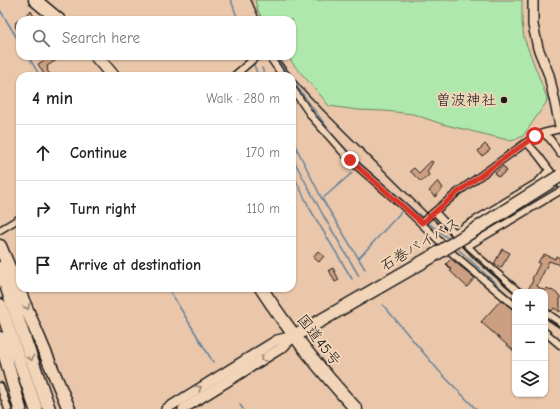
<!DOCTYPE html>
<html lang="en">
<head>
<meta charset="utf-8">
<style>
  :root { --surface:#fff; --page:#f2f2f2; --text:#222; --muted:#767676; --line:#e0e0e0 }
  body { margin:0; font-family:"Comic Neue","Klee One",sans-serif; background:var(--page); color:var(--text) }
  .controls { position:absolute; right:12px; bottom:12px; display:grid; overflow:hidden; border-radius:8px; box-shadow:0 1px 3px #0004 }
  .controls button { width:36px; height:36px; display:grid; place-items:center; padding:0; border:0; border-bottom:1px solid var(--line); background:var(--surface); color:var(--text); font:20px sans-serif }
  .stop { position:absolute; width:12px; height:12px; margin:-9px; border:3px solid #d93025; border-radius:50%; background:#fff }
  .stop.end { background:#d93025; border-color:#fff; box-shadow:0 1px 4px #0008 }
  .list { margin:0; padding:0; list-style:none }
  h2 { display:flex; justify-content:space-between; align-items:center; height:52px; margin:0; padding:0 16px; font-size:17px }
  h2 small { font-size:13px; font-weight:400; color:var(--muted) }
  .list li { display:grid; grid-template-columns:26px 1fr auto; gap:12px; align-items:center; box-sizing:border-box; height:56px; padding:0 16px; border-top:1px solid var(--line) }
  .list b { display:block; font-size:15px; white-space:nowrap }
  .list em { font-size:13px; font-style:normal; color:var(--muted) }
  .icon { flex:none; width:22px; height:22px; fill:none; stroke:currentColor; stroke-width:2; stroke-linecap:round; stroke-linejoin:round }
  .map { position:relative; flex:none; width:560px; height:409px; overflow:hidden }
  .search { position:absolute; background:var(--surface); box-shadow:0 1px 3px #0004; left:16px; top:16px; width:280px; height:44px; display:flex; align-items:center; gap:10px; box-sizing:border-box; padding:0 14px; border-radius:12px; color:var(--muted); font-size:15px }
  .panel { position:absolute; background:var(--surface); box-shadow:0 1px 3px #0004; left:16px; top:72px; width:280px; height:220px; border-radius:12px }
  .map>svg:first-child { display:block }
</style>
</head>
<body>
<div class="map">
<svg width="560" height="409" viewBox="0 0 560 409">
  <rect width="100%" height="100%" fill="#eac7aa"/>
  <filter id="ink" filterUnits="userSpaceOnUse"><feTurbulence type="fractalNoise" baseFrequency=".025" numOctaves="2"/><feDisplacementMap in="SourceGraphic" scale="8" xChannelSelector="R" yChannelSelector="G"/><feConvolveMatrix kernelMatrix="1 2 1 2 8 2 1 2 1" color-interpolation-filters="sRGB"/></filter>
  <g filter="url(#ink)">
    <path fill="#afe8ac" stroke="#668264" d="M255,0h267v22l2,16 23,60 -1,5 -23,33 -11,5 -70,-17 -29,-10 -28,-3 -27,-1 -29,-4c-13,-18 -29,-32 -42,-50h5v-36h-29l-5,-9z"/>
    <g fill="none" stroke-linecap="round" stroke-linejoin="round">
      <path stroke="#64819b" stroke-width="1.5" d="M231,0l7,20
        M0,10l20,33
        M28,56l12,20
        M274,56l15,20
        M253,62l5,14
        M262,68l3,8
        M292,80l40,54 22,24 69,60
        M292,139l29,58 44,72
        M292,157l31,58 36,61
        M292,172l18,37 42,70
        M322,199l30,-26
        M430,224l20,16
        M459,250l56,51
        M359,258l42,-46
        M168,288l45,74
        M383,305l56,66 37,38
        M240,405l3,4"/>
    </g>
    <path fill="#cc9f82" stroke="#1c1c1c" d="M31,11l5,9h-16v15l-5,-9 1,-1 -1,-2z
      M51,56h12l-16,10 1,3 -1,1 4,6h-6l-7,-12z
      M485,144l5,5v1l-8,6 -4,-5z
      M431,161l2,1 -6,10 2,2 -1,2 -7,6 -11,-11 4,-3 5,5z
      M503,166l4,5 -9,6 -3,-4z
      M438,181l5,7 -8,9 -6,-6z
      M502,249l8,4 -9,15 -7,-4z
      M318,251l6,5 -5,6 -6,-5z
      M544,254l11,5 1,-3 4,2v7l-11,-4 -12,25 8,5 2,-3 4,3 1,-1 8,6v16l-6,-4 -2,3 -7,-3v-16h-13l-4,-2 5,-10 -1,-1 8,-16h-2l3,-6h2z
      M451,259l24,19 -8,9 -17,-16 2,-1 -6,-6z
      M333,268l6,12 -4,2 -6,-12z
      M501,300l14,11v41l-34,-30z"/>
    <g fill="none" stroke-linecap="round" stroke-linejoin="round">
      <defs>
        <path id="street" d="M269,56l14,20
          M234,76l23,-20
          M292,88l20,29 38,43 53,46 49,47 63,53
          M543,133l17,-4
          M527,143l11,12 22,29
          M435,212l43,45 41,35
          M421,223l37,-31 77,-56 8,-3 7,6 10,14
          M0,230l20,-12
          M454,233l84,-51 11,-12
          M468,246l92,-55
          M545,312l15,10
          M545,332l15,13
          M0,386l8,23"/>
        <path id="secondary" d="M533,0v25l5,23 11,27 11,51
          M166,409l111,-69 17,-4
          M183,409l100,-62 11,-11"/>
        <path id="highway" d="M35,0l24,20
          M96,56l17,20
          M0,246l69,163
          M0,268l49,141
          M261,288c28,43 60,83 95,121
          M0,305l36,104
          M294,336l139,-80
          M0,338l20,71"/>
      </defs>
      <use href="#street" stroke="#1c1c1c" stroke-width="9"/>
      <use href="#secondary" stroke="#1c1c1c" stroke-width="12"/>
      <use href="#highway" stroke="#1c1c1c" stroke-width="15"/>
      <use href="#street" stroke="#f2d5b8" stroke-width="6"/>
      <use href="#secondary" stroke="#f2d5b8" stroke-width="9"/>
      <use href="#highway" stroke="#f2d5b8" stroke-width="12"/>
      <path stroke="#1c1c1c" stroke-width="1.5" d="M251,0l9,20
        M276,56l24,30 25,26 105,104 85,77
        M545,318l15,10"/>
      <defs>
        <path id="highway-bridge" d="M433,256l127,-80"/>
      </defs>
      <use href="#highway-bridge" stroke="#1c1c1c" stroke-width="15" stroke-linecap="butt"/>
      <use href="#highway-bridge" stroke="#f2d5b8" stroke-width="12"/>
    </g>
    <defs><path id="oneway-chevron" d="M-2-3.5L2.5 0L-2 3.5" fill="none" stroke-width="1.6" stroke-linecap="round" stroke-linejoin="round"/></defs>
    <g stroke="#928272">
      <use href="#oneway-chevron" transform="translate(27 307) rotate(67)"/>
      <use href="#oneway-chevron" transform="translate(31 358) rotate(71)"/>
      <use href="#oneway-chevron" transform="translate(263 359) rotate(148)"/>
      <use href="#oneway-chevron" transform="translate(199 388) rotate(-32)"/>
    </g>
  </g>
  <g fill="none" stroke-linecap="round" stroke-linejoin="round" filter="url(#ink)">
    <path stroke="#d93025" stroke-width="5" d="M350,160l72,63 36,-31 77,-56"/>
  </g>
  <circle fill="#1c1c1c" stroke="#f2d5b8" stroke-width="1.5" cx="504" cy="100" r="4"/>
  <g text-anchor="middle" stroke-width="4" stroke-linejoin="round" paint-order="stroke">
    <g font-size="15" fill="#1c1c1c" stroke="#f2d5b8" text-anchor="end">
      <text x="496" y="105">曽波神社</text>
    </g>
    <g font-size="15" fill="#1c1c1c" stroke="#f2d5b8">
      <text transform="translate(420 244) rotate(-31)" y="5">石巻バイパス</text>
      <text transform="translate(319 340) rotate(52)" y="5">国道45号</text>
    </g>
  </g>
</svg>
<div class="controls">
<button>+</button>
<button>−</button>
<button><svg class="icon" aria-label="layers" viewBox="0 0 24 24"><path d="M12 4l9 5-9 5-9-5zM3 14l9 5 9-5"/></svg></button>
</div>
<div class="stop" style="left:535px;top:136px"></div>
<div class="stop end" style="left:350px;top:160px"></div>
<div class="search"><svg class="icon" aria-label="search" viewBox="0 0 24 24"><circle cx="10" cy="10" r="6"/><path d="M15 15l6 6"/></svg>Search here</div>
<section class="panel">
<h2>4 min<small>Walk · 280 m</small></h2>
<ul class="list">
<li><svg class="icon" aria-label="ahead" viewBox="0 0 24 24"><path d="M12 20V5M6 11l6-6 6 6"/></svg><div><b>Continue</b></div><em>170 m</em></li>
<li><svg class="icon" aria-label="right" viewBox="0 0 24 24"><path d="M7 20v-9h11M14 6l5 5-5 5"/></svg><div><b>Turn right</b></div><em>110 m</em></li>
<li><svg class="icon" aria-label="arrive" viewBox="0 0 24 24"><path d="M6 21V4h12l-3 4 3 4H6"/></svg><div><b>Arrive at destination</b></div></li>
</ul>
</section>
</div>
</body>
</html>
